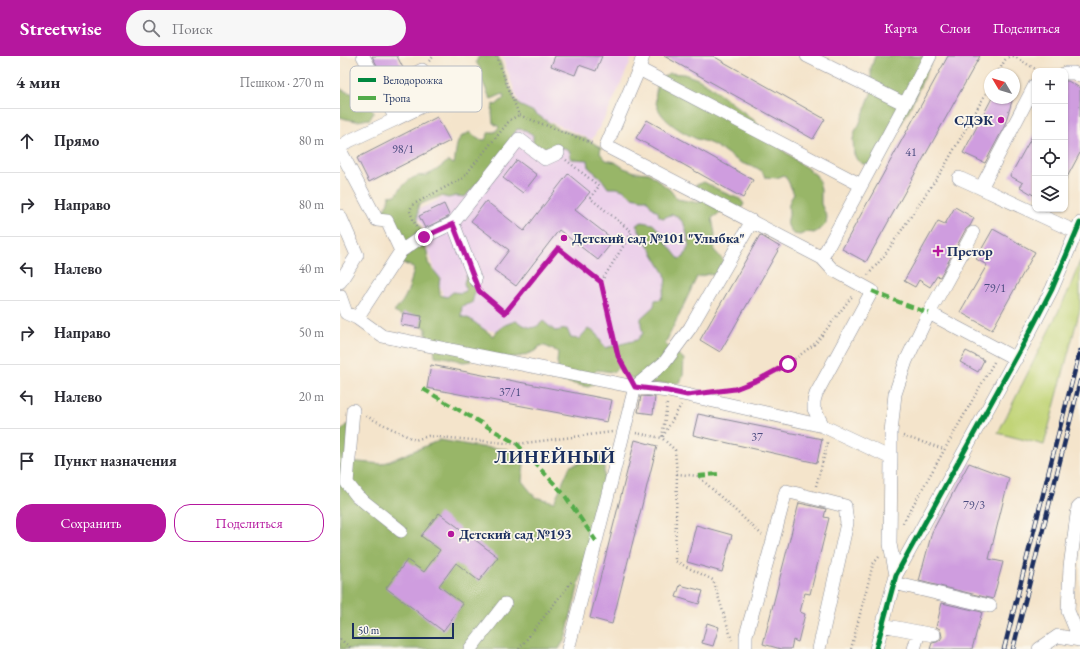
<!DOCTYPE html>
<html lang="ru">
<head>
<meta charset="utf-8">
<style>
  :root { --surface:#fff; --page:#f7f7f7; --text:#2b2b33; --muted:#7c7c81; --line:#e1e1e2; --accent:#b5179e }
  body { margin:0; font-family:"EB Garamond",serif; background:var(--page); color:var(--text) }
  .controls { position:absolute; right:12px; top:12px; display:grid; overflow:hidden; border-radius:8px; box-shadow:0 1px 3px #0004 }
  .controls button { width:36px; height:36px; display:grid; place-items:center; padding:0; border:0; border-bottom:1px solid var(--line); background:var(--surface); color:var(--text); font:20px sans-serif }
  .compass { position:absolute; left:644px; top:12px; width:36px; height:36px; border-radius:50%; background:var(--surface); box-shadow:0 1px 3px #0004; rotate:308deg }
  .scale { position:absolute; left:12px; bottom:10px; width:102px; box-sizing:border-box; padding-left:4px; border:2px solid #1b2f5e; border-top:0; font-size:11px; line-height:14px; white-space:nowrap; color:#1b2f5e; -webkit-text-stroke:3px #fbf7ec; paint-order:stroke }
  .stop { position:absolute; width:12px; height:12px; margin:-9px; border:3px solid #b5179e; border-radius:50%; background:#fff }
  .stop.end { background:#b5179e; border-color:#fff; box-shadow:0 1px 4px #0008 }
  .list { margin:0; padding:0; list-style:none }
  h2 { display:flex; justify-content:space-between; align-items:center; height:52px; margin:0; padding:0 16px; font-size:17px }
  h2 small { font-size:13px; font-weight:400; color:var(--muted) }
  .list li { display:grid; grid-template-columns:26px 1fr auto; gap:12px; align-items:center; box-sizing:border-box; height:64px; padding:0 16px; border-top:1px solid var(--line) }
  .list b { display:block; font-size:15px; white-space:nowrap }
  .list em { font-size:13px; font-style:normal; color:var(--muted) }
  .actions { display:flex; gap:8px; padding:12px 16px }
  .actions a { flex:1; padding:9px 0; border:1px solid var(--accent); border-radius:16px; text-align:center; font-size:14px; color:var(--accent) }
  .actions .main { background:var(--accent); color:#fff }
  .icon { flex:none; width:22px; height:22px; fill:none; stroke:currentColor; stroke-width:2; stroke-linecap:round; stroke-linejoin:round }
  .map { position:relative; flex:none; width:740px; height:593px; overflow:hidden }
  header { display:flex; align-items:center; gap:24px; box-sizing:border-box; height:56px; padding:0 20px; background:var(--accent); color:#fff }
  header strong { font-size:19px }
  nav { display:flex; gap:22px; margin-inline-start:auto; font-size:14px }
  .search { width:280px; height:36px; background:var(--page); display:flex; align-items:center; gap:10px; box-sizing:border-box; padding:0 14px; border-radius:22px; color:var(--muted); font-size:15px }
  main { display:flex }
  aside { flex:1; background:var(--surface) }
  .map>svg:first-child { display:block }
</style>
</head>
<body>
<header>
<strong>Streetwise</strong>
<div class="search"><svg class="icon" aria-label="search" viewBox="0 0 24 24"><circle cx="10" cy="10" r="6"/><path d="M15 15l6 6"/></svg>Поиск</div>
<nav><a>Карта</a><a>Слои</a><a>Поделиться</a></nav>
</header>
<main>
<aside>
<h2>4 мин<small>Пешком · 270 m</small></h2>
<ul class="list">
<li><svg class="icon" aria-label="ahead" viewBox="0 0 24 24"><path d="M12 20V5M6 11l6-6 6 6"/></svg><div><b>Прямо</b></div><em>80 m</em></li>
<li><svg class="icon" aria-label="right" viewBox="0 0 24 24"><path d="M7 20v-9h11M14 6l5 5-5 5"/></svg><div><b>Направо</b></div><em>80 m</em></li>
<li><svg class="icon" aria-label="left" viewBox="0 0 24 24"><path d="M17 20v-9H6M10 6l-5 5 5 5"/></svg><div><b>Налево</b></div><em>40 m</em></li>
<li><svg class="icon" aria-label="right" viewBox="0 0 24 24"><path d="M7 20v-9h11M14 6l5 5-5 5"/></svg><div><b>Направо</b></div><em>50 m</em></li>
<li><svg class="icon" aria-label="left" viewBox="0 0 24 24"><path d="M17 20v-9H6M10 6l-5 5 5 5"/></svg><div><b>Налево</b></div><em>20 m</em></li>
<li><svg class="icon" aria-label="arrive" viewBox="0 0 24 24"><path d="M6 21V4h12l-3 4 3 4H6"/></svg><div><b>Пункт назначения</b></div></li>
</ul>
<div class="actions"><a class="main">Сохранить</a><a>Поделиться</a></div>
</aside>
<div class="map">
<svg width="740" height="593" viewBox="0 0 740 593">
  <rect width="100%" height="100%" fill="#fbf7ec"/>
  <filter id="ink" filterUnits="userSpaceOnUse"><feTurbulence type="fractalNoise" baseFrequency=".025" numOctaves="2"/><feDisplacementMap in="SourceGraphic" scale="8" xChannelSelector="R" yChannelSelector="G"/><feConvolveMatrix kernelMatrix="1 2 1 2 8 2 1 2 1" color-interpolation-filters="sRGB"/></filter>
  <filter id="wash" filterUnits="userSpaceOnUse"><feTurbulence type="fractalNoise" baseFrequency=".012" numOctaves="4" result="noise"/><feDisplacementMap in="SourceGraphic" scale="16" xChannelSelector="R" yChannelSelector="G"/><feGaussianBlur stdDeviation="0.9" result="paint"/><feColorMatrix in="noise" values="0 0 0 0 0 0 0 0 0 0 0 0 0 0 0 0 0 1.4 0 .05"/><feComposite in="paint" operator="in"/></filter>
  <g filter="url(#wash)">
    <rect width="100%" height="100%" fill="#f4e4cb"/>
    <path fill="#ecd1ea" d="M162,0h131l-24,54 -17,30 -71,-31z
      M180,66l77,39 89,43 19,35 -54,104 -33,13 -166,-33 -28,-86 -1,-10 -8,-16 33,-16z"/>
    <path fill="#c1d477" stroke="#6e826a" d="M740,205v48l-36,136 -46,-12 71,-143z"/>
    <path fill="#98b668" stroke="#5a7263" d="M139,0h19l12,32 3,4 1,6 5,7 13,6 25,17 32,12 12,8 -1,5 6,7 9,2 9,6 11,4 14,1 21,17 7,9 22,4 4,-8 -9,-9 10,-4 23,12 13,5 4,5 -3,5 -20,3 -9,6 3,16 -1,9v7l10,11 -10,14 -5,-1 -12,3 -32,67 19,15 -1,16 -3,8 -27,1 -11,-5h-8l-12,-5 -4,-7 -5,5 -16,-2 -3,3 -1,12 -5,2 -27,-6 -4,-19 1,-10 -13,-6h-5l-5,5 -13,5 -13,2 -41,-8 3,11 -8,1 -14,-4 -14,-2 -1,-14 -8,-7v-7l-32,-16c14,-15 15,-24 20,-43l-5,-4 -8,-1 5,-7 12,-12h5l4,6 1,12 12,15 -1,7 1,10 7,2 6,-5 8,1 5,-2 -2,-8 2,-7 5,-1 4,17 -3,11 -10,3 -1,10 9,3 23,17c9,-10 10,-11 23,-15 12,6 17,11 27,0l12,10 12,-2 4,9 8,1 9,-10 7,3 10,16 32,-8 6,-7 -2,-7v-8l13,-12 1,-6 6,-1c3,-9 6,-16 4,-25l-29,-49 6,-3 11,2 10,11 1,5 15,19 5,-2 5,-12 -2,-11 -3,-10 -4,-5 -7,-5 -10,4 -4,-2 -1,-4 -5,-4 -7,-9h-5l-9,-2 -9,-7 -6,-2h-9l-7,-10 -12,-10 -1,-8 -17,-1 -1,-7 -5,-4 -24,-1 -8,-4v-8l-8,-5 -8,-1c-14,25 -33,47 -52,68l-9,-1 -8,2 -7,-2 -23,9v17l3,5v7l-15,11 -25,-31 7,-12 1,-6 7,-1c5,-8 13,-17 22,-19 3,-1 6,0 9,-1 8,-3 15,-9 21,-14l6,3c2,-8 1,-21 7,-27 2,-2 6,-3 9,-5l8,7 7,1 4,-8h6l4,-5 -6,-4 -1,-10 1,-9 3,1 8,-7 -1,-4 -12,5 -2,-3 -8,-18v-8l-5,-8z
      M535,0h59l-26,56 -18,31 -20,21h-7l-6,-4 -3,-6 -1,-15 2,-8 4,-6 13,-34 -1,-16v-7z
      M329,17l15,1 14,5 12,7 45,35 25,27 36,27 3,6 2,8v15l6,13 -1,7 -5,5 -7,4 -7,-1 -7,3 -7,-1c-3,-5 -7,-9 -5,-15 1,-4 1,-3 1,-7 -1,-8 0,-10 5,-18l-6,-13 -4,-6 -7,3 -12,-1c-6,-13 -15,-9 -25,-15 -8,-4 -15,-11 -23,-15 -6,-4 -13,-6 -20,-8 -18,-8 -46,-24 -41,-47 1,-9 5,-14 13,-19z
      M0,32c5,5 12,4 18,8 6,3 12,11 16,16l-4,7c-4,0 -10,2 -14,2 -4,-1 -12,-2 -16,-4z
      M9,367l-2,38 35,3 58,-24 40,7 27,2 16,8 1,7 -2,17 13,16 19,5 16,-36 34,-10v29l-39,154 -6,10h-219v-217z"/>
    <g id="blocks">
      <path fill="#cf9ddf" d="M32,0h25l7,14 -20,9z
        M215,0h47l-6,15 -17,-6 -4,10 -24,-9z
        M324,0h49l112,63 -12,20z
        M608,0h32l-114,206 -24,-13z
        M725,25h3l12,7v65l-15,28z
        M652,42h21l-9,29 -19,36 -22,-10z
        M97,61l13,24 -81,41 -12,-24z
        M307,64l106,60 -10,18 -107,-60z
        M695,75v65l-15,-9 3,-4 -13,-7z
        M177,104l20,15 -14,18 -20,-15z
        M228,118l22,18 -15,18 39,30 -16,20 -39,-30 -43,56 -22,-16 15,-20 -38,-29 15,-20 38,30z
        M104,148l5,11 -1,2 -23,11 -6,-12z
        M615,151l19,11 -4,8 -4,3 -26,48 -3,-1 -7,11 -11,-7 -4,7 -11,-6 34,-60 7,3z
        M653,173l42,23 -43,78 -32,-18 27,-47 -11,-6z
        M420,179l20,12 -60,105 -20,-12z
        M63,257l19,3 -2,12 -19,-3z
        M626,295l18,9 -6,12 -18,-10z
        M91,309l181,35 -5,22 -180,-34z
        M301,340l14,1 -2,17 -15,-2z
        M358,358l124,25 -5,24 -124,-28z
        M295,384l22,6 -45,178 -22,-6z
        M629,407l40,15 -20,81 14,3 -10,37 -74,-18 13,-49z
        M459,447l27,6 -2,8 5,1 -19,76 -5,-1 -5,19 5,2 -7,28 -5,-2 -2,9h-10l-18,-5z
        M99,457l59,44 -19,24 -23,-18 -17,23 24,18 -20,27 -57,-43 21,-28 17,12 16,-22 -19,-14z
        M356,469l36,10 -10,37 -35,-10z
        M340,529l23,6 -4,13 -23,-7z
        M602,547l40,9 -10,37h-42l2,-6 5,-1 3,-2 2,-3 -1,-5 -1,-3 -4,-2z
        M367,567l12,4 -6,19 -11,-3z"/>
    </g>
  </g>
  <g filter="url(#ink)">
    <use href="#blocks" fill-opacity="0" stroke="#888a94" stroke-width="1"/>
    <g fill="none" stroke-linecap="round" stroke-linejoin="round">
      <defs>
        <path id="minor" d="M303,0l-4,13 -33,77 216,112
          M467,0l98,48
          M299,13l222,116
          M725,17h9l6,3
          M695,29l-54,103 95,44
          M41,34l41,-20 15,29 -41,20
          M0,91l9,-6 47,-22 -33,-63
          M0,94l37,70 10,1 14,30
          M619,122l22,10
          M0,160l17,39 -17,27
          M113,167l66,-84 26,20 13,-6
          M0,240l6,17 11,5 25,18 253,51 33,4 19,4 136,31
          M589,257l87,46
          M17,262l44,-67 19,-13 4,-1 29,-14 22,57
          M13,354l-6,73 10,13 44,35
          M551,402v-26l4,-38 11,-33 23,-48 44,-80
          M556,519l-6,-31 1,-86 -68,-32 -9,-17v-8l2,-7 56,-103 -40,-22 -10,-11 83,-154 25,-48
          M554,527l96,23
          M542,569l52,10
          M740,584l-12,-29 2,-44 8,-60 2,-2
          M130,593l35,-45
          M228,593l25,-96 42,-166 30,-25 25,-34 62,-107
          M406,593v-14l26,-91 14,-53 59,15 2,17 -28,126
          M536,593l20,-74 128,-232 28,-54 28,-66
          M574,593l5,-17
          M699,593l19,-13 22,4"/>
      </defs>
      <use href="#minor" stroke="#888a94" stroke-width="14"/>
      <path stroke="#888a94" stroke-width="2.5" stroke-dasharray="1 3" stroke-linecap="butt" d="M156,0l23,59 75,29
        M673,0l26,15
        M89,5l5,-5
        M657,18l8,-14 5,-4
        M226,104l33,26 -9,12 42,34 -31,50 17,74 9,16
        M76,171l-6,-16 2,-6 51,-27 47,-58 9,-5
        M528,219l16,-19 59,-87 47,-83
        M139,235l26,22 53,-65 43,34
        M386,334l9,-1 23,-9 30,-16 28,-21 37,-48
        M327,348l-5,34 19,-33
        M26,360l49,24 13,-4 89,8 95,-12
        M296,377l26,5 13,12 2,24 21,2 64,59
        M563,380l41,13
        M337,418l-2,87 38,19 19,60
        M476,430l12,-44
        M563,467l91,-161
        M0,583l12,10
        M179,593l53,-68
        M511,593l22,-85 6,-7"/>
      <use href="#minor" stroke="#fff" stroke-width="13"/>
      <defs>
        <path id="rail" d="M664,593l54,-214 22,-84
          M673,593l67,-268"/>
      </defs>
      <use href="#rail" stroke="#1b2f5e" stroke-width="4.5"/>
      <use href="#rail" stroke="#fbf7ec" stroke-width="3" stroke-dasharray="9" stroke-linecap="butt"/>
      <path stroke="#52ab49" stroke-width="4" stroke-dasharray="8 4" stroke-linecap="butt" d="M532,235l34,14 23,8
        M83,333l94,55 46,49 33,48
        M358,420l21,-2"/>
      <defs>
        <path id="cycleway" d="M536,593l20,-74 128,-232 28,-54 28,-66"/>
      </defs>
      <use href="#cycleway" stroke="#fbf7ec" stroke-width="8"/>
      <use href="#cycleway" stroke="#00873e" stroke-width="5"/>
    </g>
  </g>
  <g fill="none" stroke-linecap="round" stroke-linejoin="round" filter="url(#ink)">
    <path stroke="#b5179e" stroke-width="5" d="M84,181l29,-13 26,67 26,22 53,-65 43,34 17,74 17,31 33,4 19,4 48,-6 23,-9 30,-16"/>
  </g>
  <g fill="#b5179e" stroke="#fbf7ec" stroke-width="1.5">
    <circle cx="661" cy="64" r="4"/>
    <circle cx="224" cy="182" r="4"/>
    <path d="M596 189h4v4h4v4h-4v4h-4v-4h-4v-4h4z"/>
    <circle cx="111" cy="478" r="4"/>
  </g>
  <g text-anchor="middle" stroke-width="3.5" stroke-linejoin="round" paint-order="stroke">
    <g font-size="12" fill="#484a7e">
      <text x="63" y="97">98/1</text>
      <text x="571" y="100">41</text>
      <text x="655" y="236">79/1</text>
      <text x="170" y="340">37/1</text>
      <text x="417" y="385">37</text>
      <text x="634" y="453">79/3</text>
    </g>
    <g font-size="14" font-weight="bold" fill="#1b2f5e" stroke="#fbf7ec" text-anchor="start">
      <text x="653" y="69" text-anchor="end">СДЭК</text>
      <text x="232" y="187">Детский сад №101 "Улыбка"</text>
      <text x="607" y="200">Претор</text>
      <text x="119" y="483">Детский сад №193</text>
    </g>
    <g font-size="18" font-weight="bold" letter-spacing="1" fill="#1b2f5e" stroke="#fbf7ec">
      <text x="215" y="407">ЛИНЕЙНЫЙ</text>
    </g>
  </g>
  <rect x="10" y="10" width="132" height="46" rx="6" fill="#fbf7ec" stroke="#b8bbc1" stroke-width="1"/>
  <rect x="18" y="22" width="18" height="4" fill="#00873e"/>
  <rect x="18" y="40" width="18" height="4" fill="#52ab49"/>
  <g font-size="11" fill="#1b2f5e">
    <text x="43" y="28">Велодорожка</text>
    <text x="43" y="46">Тропа</text>
  </g>
</svg>
<div class="controls">
<button>+</button>
<button>−</button>
<button><svg class="icon" aria-label="locate" viewBox="0 0 24 24"><circle cx="12" cy="12" r="6"/><path d="M12 2v4M12 18v4M2 12h4M18 12h4"/></svg></button>
<button><svg class="icon" aria-label="layers" viewBox="0 0 24 24"><path d="M12 4l9 5-9 5-9-5zM3 14l9 5 9-5"/></svg></button>
</div>
<svg class="compass" viewBox="-18 -18 36 36"><path d="M0-13l5 13h-10z" fill="#e53935"/><path d="M0 13l5-13h-10z" fill="#7c7c81"/></svg>
<div class="scale">50 m</div>
<div class="stop" style="left:448px;top:308px"></div>
<div class="stop end" style="left:84px;top:181px"></div>
</div>
</main>
</body>
</html>
